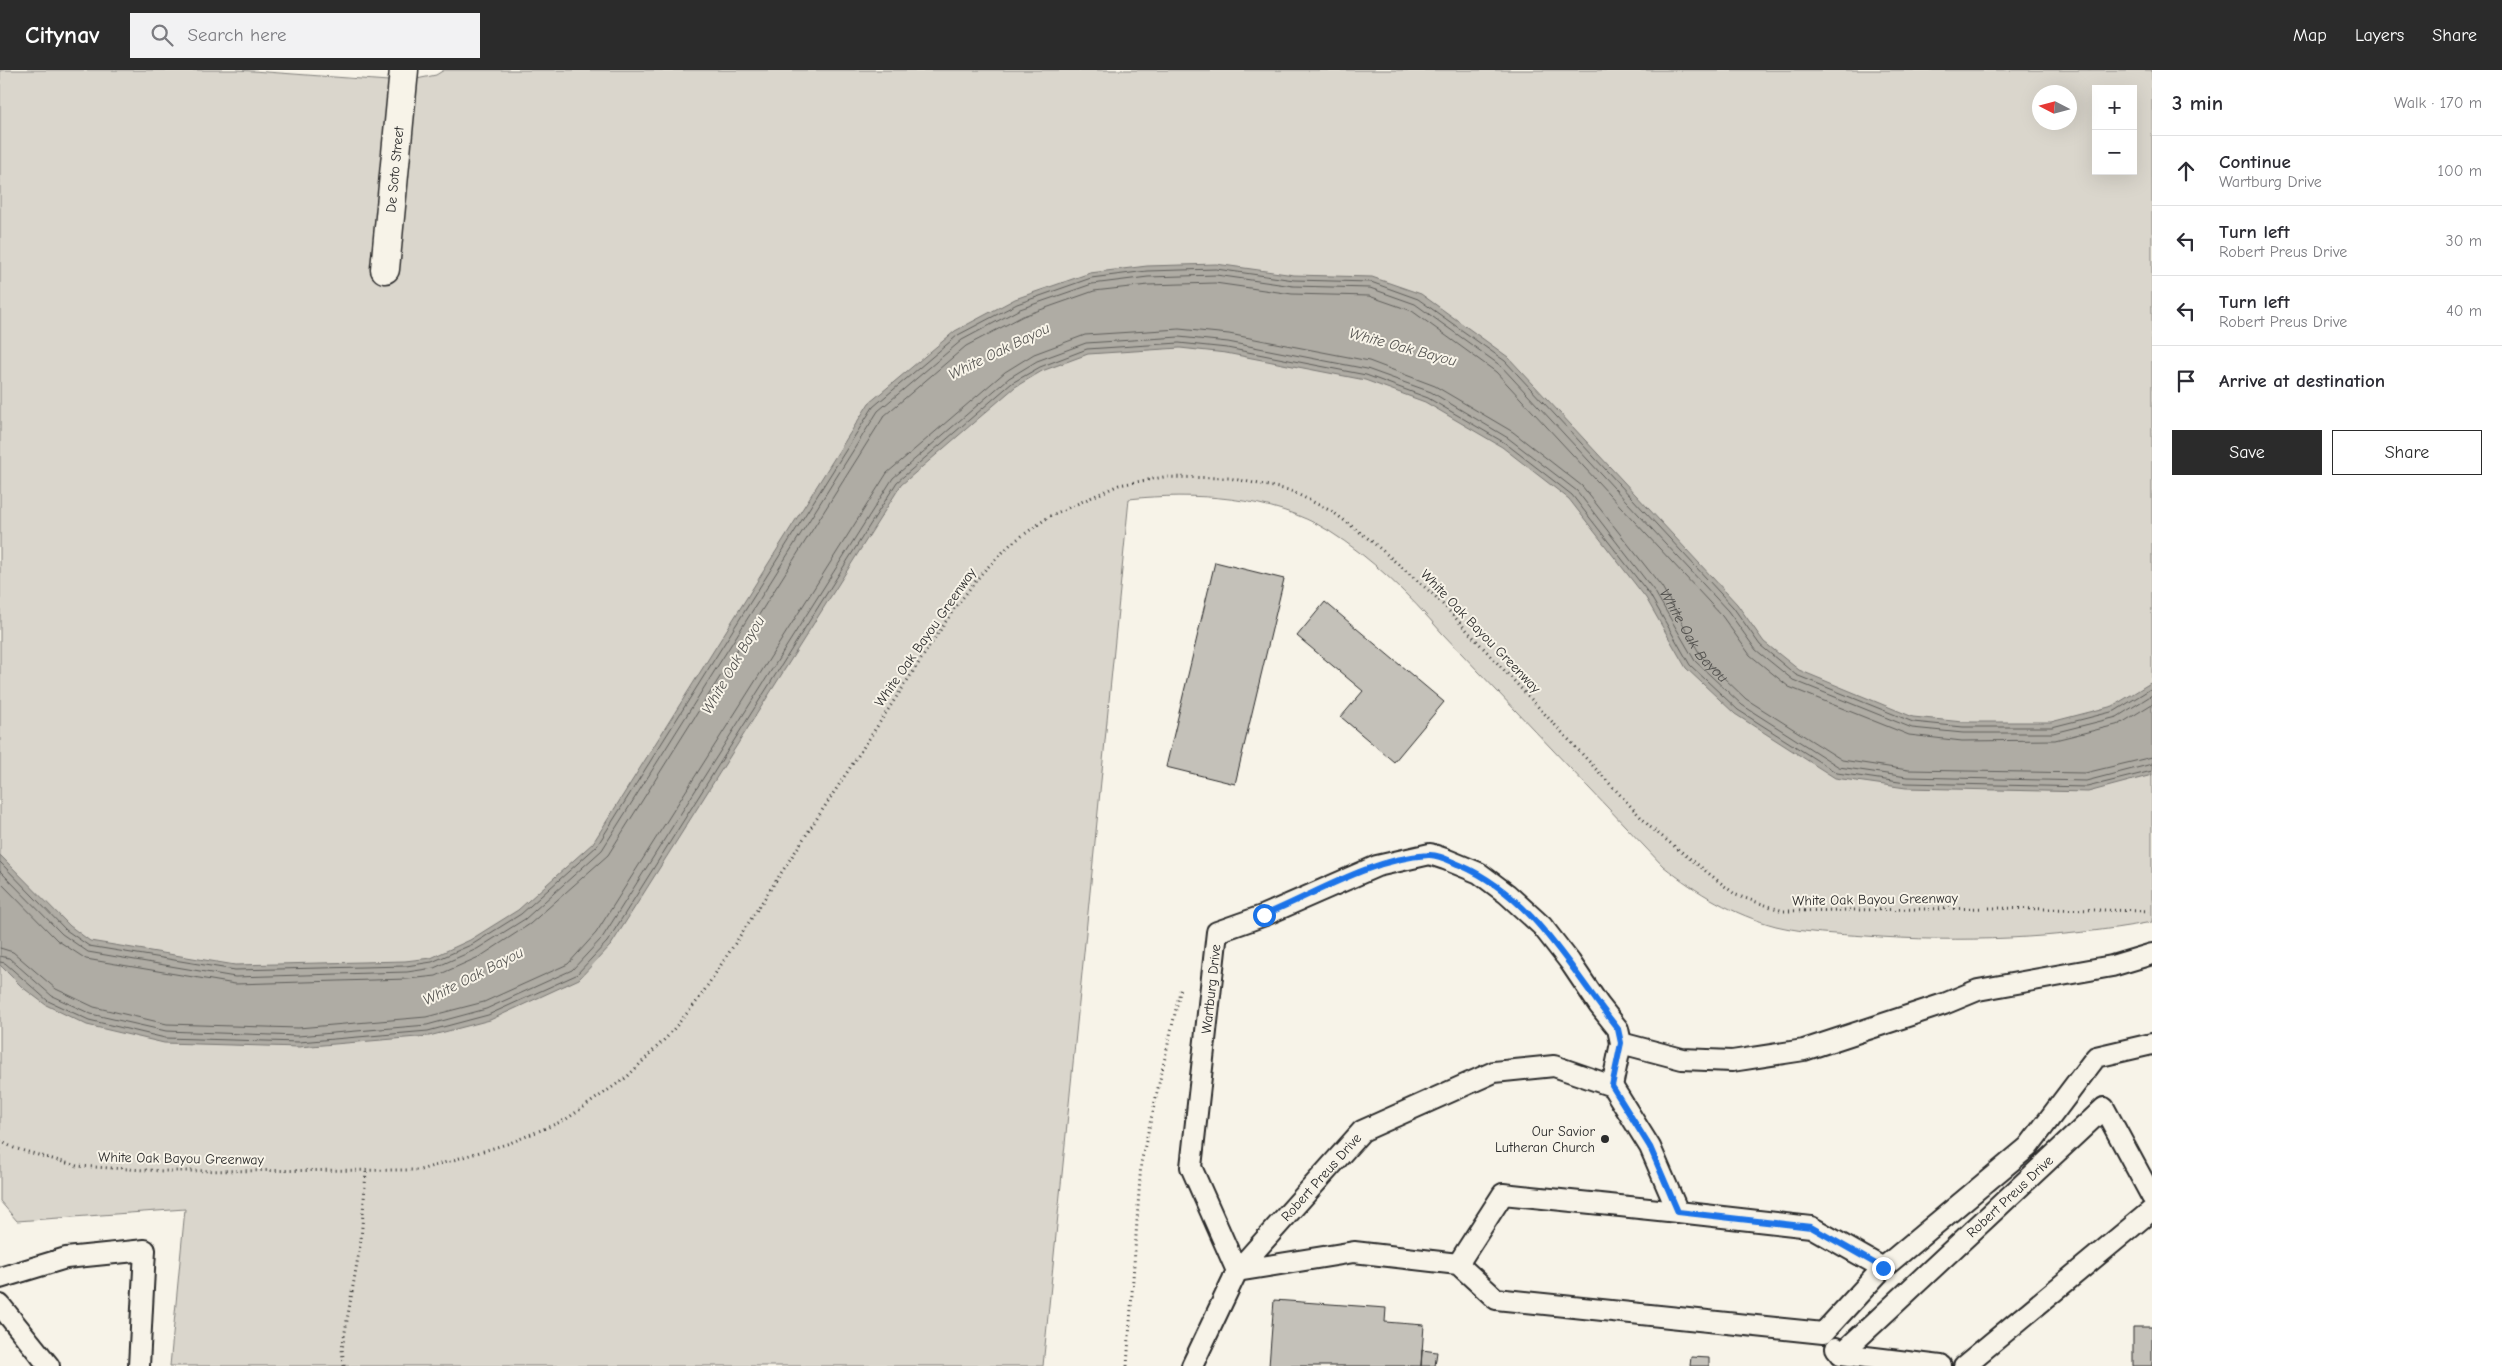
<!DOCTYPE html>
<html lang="en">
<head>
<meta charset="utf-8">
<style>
  :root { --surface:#fff; --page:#f2f2f3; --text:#2b2b33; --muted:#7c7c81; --line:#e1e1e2; --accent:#2b2b2b }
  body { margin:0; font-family:"Comic Neue",sans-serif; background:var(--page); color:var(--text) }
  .controls { position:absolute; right:15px; top:15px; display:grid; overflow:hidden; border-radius:0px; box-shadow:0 5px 20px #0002 }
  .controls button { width:45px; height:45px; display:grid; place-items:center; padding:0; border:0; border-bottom:1px solid var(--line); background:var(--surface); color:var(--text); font:25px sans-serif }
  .compass { position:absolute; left:2032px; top:15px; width:45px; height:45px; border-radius:50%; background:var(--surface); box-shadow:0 5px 20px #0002; rotate:276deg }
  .stop { position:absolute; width:15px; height:15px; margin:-11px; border:4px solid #1a73e8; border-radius:50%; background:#fff }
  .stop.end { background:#1a73e8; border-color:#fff; box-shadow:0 1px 5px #0008 }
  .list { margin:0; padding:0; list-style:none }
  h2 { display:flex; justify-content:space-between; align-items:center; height:65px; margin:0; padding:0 20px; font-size:21px }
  h2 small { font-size:16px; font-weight:400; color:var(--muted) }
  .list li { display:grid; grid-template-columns:32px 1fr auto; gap:15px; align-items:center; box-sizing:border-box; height:70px; padding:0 20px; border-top:1px solid var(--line) }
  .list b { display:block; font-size:19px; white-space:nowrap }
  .list p { margin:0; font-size:16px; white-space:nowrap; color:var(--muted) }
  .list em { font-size:16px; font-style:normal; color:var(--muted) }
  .actions { display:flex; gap:10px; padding:15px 20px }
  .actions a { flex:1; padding:11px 0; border:1px solid var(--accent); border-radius:0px; text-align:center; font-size:18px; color:var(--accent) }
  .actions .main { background:var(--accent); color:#fff }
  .icon { flex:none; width:28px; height:28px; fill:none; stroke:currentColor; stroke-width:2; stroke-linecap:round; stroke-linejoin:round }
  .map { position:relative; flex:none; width:2152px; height:1296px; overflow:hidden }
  header { display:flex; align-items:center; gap:30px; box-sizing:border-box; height:70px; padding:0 25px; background:var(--accent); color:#fff }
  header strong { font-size:24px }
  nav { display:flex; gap:28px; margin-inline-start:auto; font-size:18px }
  .search { width:350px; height:45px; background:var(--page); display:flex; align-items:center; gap:12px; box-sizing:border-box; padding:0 18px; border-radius:0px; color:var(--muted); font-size:19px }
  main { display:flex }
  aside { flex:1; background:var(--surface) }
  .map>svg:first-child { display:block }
</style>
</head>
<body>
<header>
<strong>Citynav</strong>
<div class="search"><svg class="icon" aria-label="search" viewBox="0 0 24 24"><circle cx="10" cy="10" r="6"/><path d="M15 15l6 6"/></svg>Search here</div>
<nav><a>Map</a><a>Layers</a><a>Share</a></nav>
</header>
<main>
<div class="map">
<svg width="2152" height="1296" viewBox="0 0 2152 1296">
  <rect width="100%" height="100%" fill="#f7f3e8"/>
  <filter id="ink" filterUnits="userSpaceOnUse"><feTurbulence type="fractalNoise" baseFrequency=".02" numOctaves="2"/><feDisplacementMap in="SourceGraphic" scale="10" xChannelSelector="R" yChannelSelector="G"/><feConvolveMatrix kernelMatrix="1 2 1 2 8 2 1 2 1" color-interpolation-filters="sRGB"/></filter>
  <g filter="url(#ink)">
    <path fill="#dad6cc" stroke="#82807c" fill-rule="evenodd" d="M0,0h239l163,12 34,-7 8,-5h1708v852c-93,17 -192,21 -286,14 -30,-2 -61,-3 -90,-10 -42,-11 -79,-33 -113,-60l-221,-233c-33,-38 -70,-75 -113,-102 -56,-35 -137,-39 -200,-32l-86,867h-873l15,-157 -168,12 -17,-20zM2096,19h37v82h-37zM2040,22h30v30h-30z"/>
    <path fill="#afaca4" stroke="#7a7874" d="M1216,194l78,11 78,2 49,17 87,63 229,247 27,38 35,28 114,47 50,5h88l62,-16 39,-24v93l-64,17 -182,-4 -71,-10 -100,-64 -49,-46 -40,-70 -77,-99 -67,-52 -77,-45 -60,-22 -139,-27 -46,-5 -92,6 -46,17 -27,16 -114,98 -290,460 -32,34 -89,41 -61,16 -130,11 -135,-4 -77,-18 -41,-20 -24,-18 -22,-22v-110l70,71 20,15 145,24 170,-4 26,-3 39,-18 48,-30 75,-67 276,-440 86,-72 60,-32 75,-26 57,-7z"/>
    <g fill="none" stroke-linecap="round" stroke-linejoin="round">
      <g stroke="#605f5b" stroke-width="1">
        <path d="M0,792l66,68 23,16 146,24 171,-4 26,-4 41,-18 48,-30 76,-68 276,-439 85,-72 59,-31 74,-26 56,-7 69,-2 78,11 77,2 47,17 87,62 228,246 27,38 36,30 117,47 50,5h89l63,-16 37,-23"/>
        <path d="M0,801l62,63 26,18 147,25 172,-5 27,-4 43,-19 48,-30 77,-69 276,-439 84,-71 58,-31 72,-25 56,-7 68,-2 77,11 77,2 45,16 86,62 227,245 28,39 37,30 119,48 51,5h90l64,-16 35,-22"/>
        <path d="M0,812l57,58 29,19 149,25 173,-5 28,-3 45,-20 49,-32 78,-69 276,-439 82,-70 57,-30 71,-25 54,-6 67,-2 77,11 77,2 43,15 84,61 226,244 28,39 39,32 120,48 53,6 93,-1 65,-16 32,-20"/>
        <path id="s1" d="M0,878l13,4 43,37 38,18 73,17 131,4 128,-11 58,-15 84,-38 28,-31 291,-460 118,-101 29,-18 51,-19 94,-6 50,5 140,27 66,25 78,46 69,54 80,101 39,69 45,43 96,61 66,10 177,3 67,-16"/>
        <path d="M0,886l9,2 43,38 39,18 75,17 132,5 129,-11 59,-16 86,-39 30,-32 291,-460 116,-100 28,-17 49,-18 93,-6 49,5 139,27 64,23 77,46 69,53 78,101 40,69 47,44 97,62 68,10 179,4 66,-17"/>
        <path d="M0,892l5,1 43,38 41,19 76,18 134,4 129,-11 60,-16 88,-40 31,-33 290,-460 115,-99 28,-16 47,-18 92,-6 48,5 139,27 62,23 77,45 67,52 78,100 40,70 48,45 99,63 69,10 181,4 65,-16"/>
      </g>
    </g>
    <path fill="#c4c1b9" stroke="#2b2b2b" d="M1215,492l69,17 -49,205 -69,-17z
      M1325,532l119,100 -50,60 -53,-45 22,-26 -66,-55z
      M1274,1230l112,8 -1,14 39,3 -3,41h-152z
      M2133,1257h19v39h-19z
      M1422,1280l15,2 -2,14h-14z
      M1691,1287l18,1v8h-19z"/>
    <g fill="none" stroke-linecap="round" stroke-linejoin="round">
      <defs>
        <g id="service">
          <path d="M1621,973l61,16 50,2 72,-11 140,-46 34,-14 134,-24 40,-12"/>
          <path d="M1458,1194l45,-70 175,18"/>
          <path id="s2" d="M1237,1201l125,-140 132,-59 60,-6 58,20 38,61 28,65 133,15 72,41 145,-121 68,-90 56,-13"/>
          <path d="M1237,1201l117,-19 104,12 38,35 327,34 60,-65"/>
          <path d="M0,1208l66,-20 79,-8 -6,116"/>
          <path d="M0,1235l49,61"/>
          <path d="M1836,1278l5,6 100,12"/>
          <path id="s3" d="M1841,1284l263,-246 48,89"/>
          <path id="s4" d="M1192,1296l45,-95 -46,-104 26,-235 48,-17 112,-49 53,-12 15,5 34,14 28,21 35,32 28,36 29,43 19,24 3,14 -9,43"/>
          <path d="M1964,1296l188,-156"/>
        </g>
        <g id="minor">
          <path id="s5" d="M385,199l19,-199"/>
        </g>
      </defs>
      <use href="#service" stroke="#2b2b2b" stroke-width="24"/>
      <use href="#minor" stroke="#2b2b2b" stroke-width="31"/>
      <path stroke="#2b2b2b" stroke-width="3" stroke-dasharray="1 4" stroke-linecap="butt" d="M0,1071l14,7 63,18 86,5 257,-1 90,-27 55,-23 62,-43 40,-40 31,-37 256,-391 28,-36 30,-30 38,-27 69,-31 45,-8 65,1 60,12 44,22 36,27 66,57 215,231 86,68 47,16 211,-3 158,3
        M344,1296l-2,-17 19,-109 5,-68
        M1127,1296l14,-203 40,-176"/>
      <use href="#service" stroke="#f7f3e8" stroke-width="20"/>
      <use href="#minor" stroke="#f7f3e8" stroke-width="28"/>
    </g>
  </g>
  <g fill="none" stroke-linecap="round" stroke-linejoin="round" filter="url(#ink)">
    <path stroke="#1a73e8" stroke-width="6" d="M1264,845c53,-22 106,-56 164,-60 10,-1 22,6 32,10 74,32 110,104 158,164l3,14 -9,43 38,61 28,65 133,15 72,41"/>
  </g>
  <circle fill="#2b2b2b" stroke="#f7f3e8" stroke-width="2" cx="1605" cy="1069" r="5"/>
  <g text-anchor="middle" stroke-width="4" stroke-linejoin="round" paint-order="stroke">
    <g font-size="14" fill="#2b2b2b" stroke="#f7f3e8">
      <text dy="5" stroke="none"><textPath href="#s5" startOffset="100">De Soto Street</textPath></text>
      <text transform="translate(1481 561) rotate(46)" y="5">White Oak Bayou Greenway</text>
      <text transform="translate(925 567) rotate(-55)" y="5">White Oak Bayou Greenway</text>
      <text transform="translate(1875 829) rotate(-1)" y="5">White Oak Bayou Greenway</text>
      <text dy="5" stroke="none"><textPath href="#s4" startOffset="398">Wartburg Drive</textPath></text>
      <text transform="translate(181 1088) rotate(1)" y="5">White Oak Bayou Greenway</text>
      <text dy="5" stroke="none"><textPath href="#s2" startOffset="126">Robert Preus Drive</textPath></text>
      <text dy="5" stroke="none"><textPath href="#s3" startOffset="231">Robert Preus Drive</textPath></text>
    </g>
    <g font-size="14" fill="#2b2b2b" stroke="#f7f3e8" text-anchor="end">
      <text x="1595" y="1066">Our Savior<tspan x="1595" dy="16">Lutheran Church</tspan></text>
    </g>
    <g font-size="15" font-style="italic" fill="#53524f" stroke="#f7f3e8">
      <text transform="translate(1403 277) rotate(15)" y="5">White Oak Bayou</text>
      <text transform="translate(999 281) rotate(-26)" y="5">White Oak Bayou</text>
      <text dy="5" stroke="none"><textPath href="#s1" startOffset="2152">White Oak Bayou</textPath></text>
      <text transform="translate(733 595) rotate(-60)" y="5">White Oak Bayou</text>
      <text transform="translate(473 906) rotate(-27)" y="5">White Oak Bayou</text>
    </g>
  </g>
</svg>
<div class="controls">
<button>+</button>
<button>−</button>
</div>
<svg class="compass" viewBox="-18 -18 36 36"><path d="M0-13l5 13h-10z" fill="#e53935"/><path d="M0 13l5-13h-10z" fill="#7c7c81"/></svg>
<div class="stop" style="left:1264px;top:845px"></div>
<div class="stop end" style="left:1883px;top:1198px"></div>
</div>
<aside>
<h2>3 min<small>Walk · 170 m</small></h2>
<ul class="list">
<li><svg class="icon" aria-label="ahead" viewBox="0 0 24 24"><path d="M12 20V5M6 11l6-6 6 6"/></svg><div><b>Continue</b><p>Wartburg Drive</p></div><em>100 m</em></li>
<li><svg class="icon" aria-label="left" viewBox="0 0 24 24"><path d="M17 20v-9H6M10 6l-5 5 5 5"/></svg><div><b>Turn left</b><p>Robert Preus Drive</p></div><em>30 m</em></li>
<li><svg class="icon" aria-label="left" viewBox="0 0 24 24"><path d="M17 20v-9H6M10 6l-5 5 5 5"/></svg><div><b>Turn left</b><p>Robert Preus Drive</p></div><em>40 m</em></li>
<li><svg class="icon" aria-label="arrive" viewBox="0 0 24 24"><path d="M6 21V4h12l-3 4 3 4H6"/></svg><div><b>Arrive at destination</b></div></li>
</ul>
<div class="actions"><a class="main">Save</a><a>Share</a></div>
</aside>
</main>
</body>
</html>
